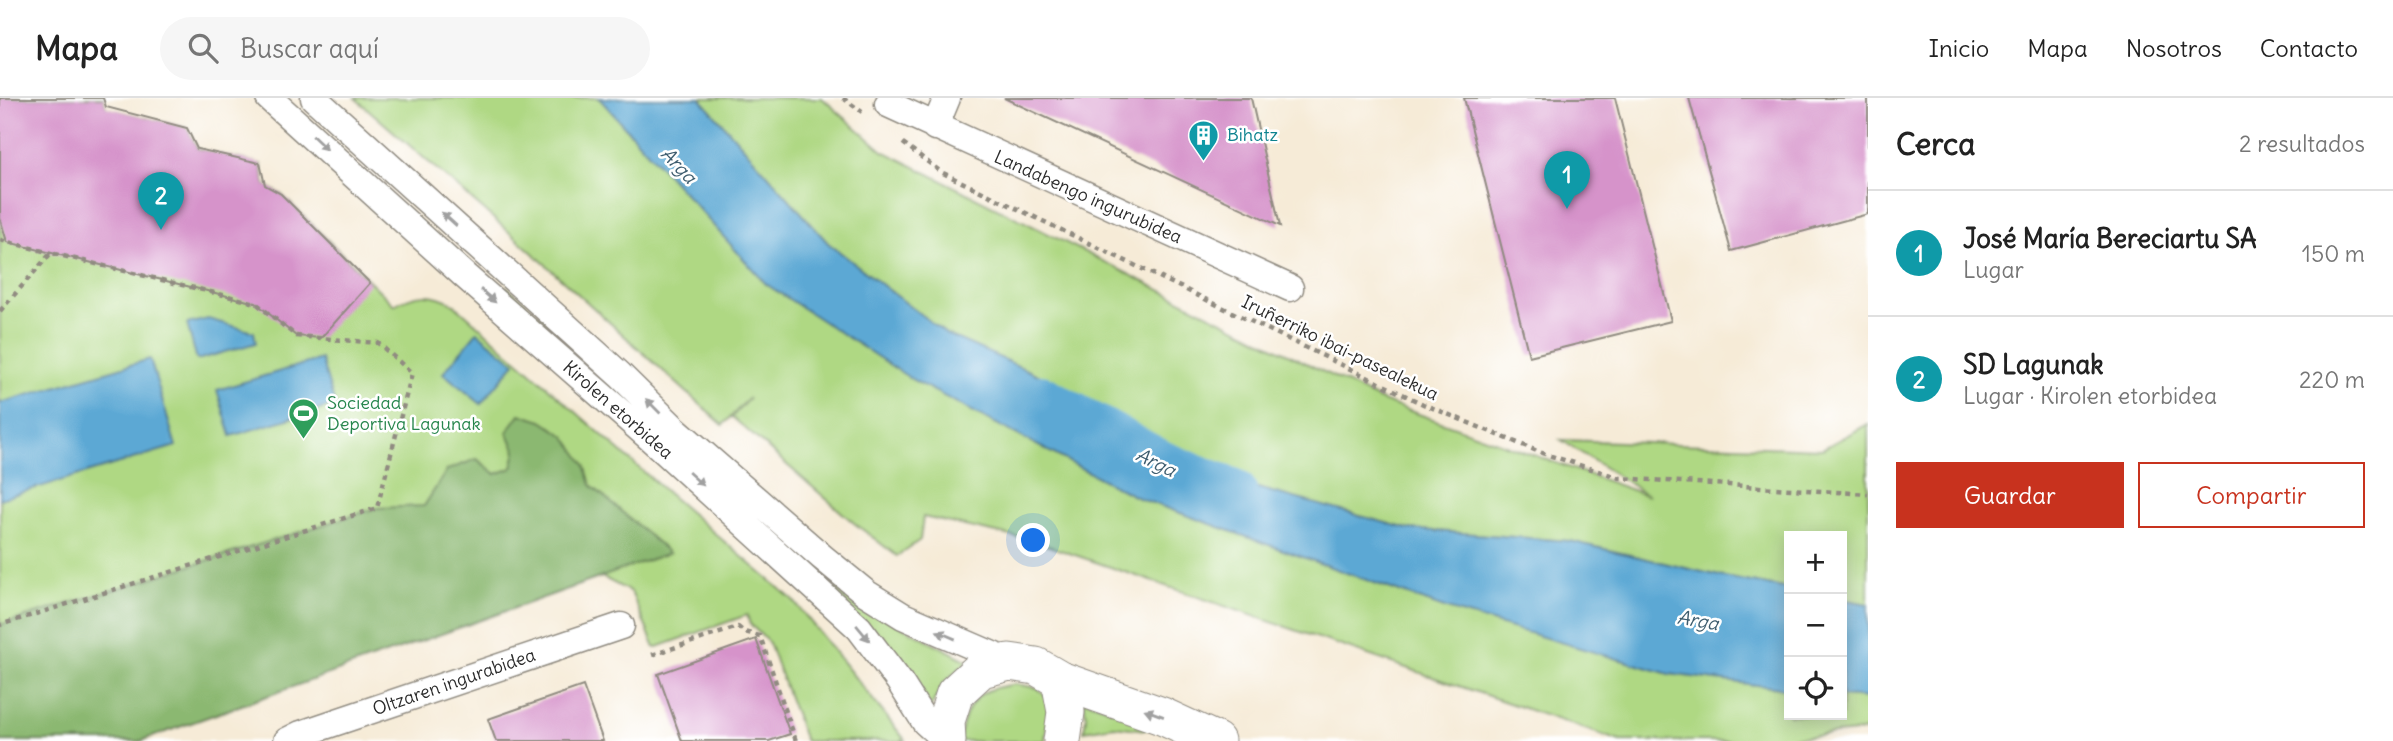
<!DOCTYPE html>
<html lang="es">
<head>
<meta charset="utf-8">
<style>
  :root { --surface:#fff; --page:#f6f6f6; --text:#222; --muted:#767676; --line:#e0e0e0; --accent:#c8321e }
  body { margin:0; font-family:Delius,sans-serif; background:var(--page); color:var(--text) }
  .controls { position:absolute; right:21px; bottom:21px; display:grid; overflow:hidden; border-radius:0px; box-shadow:0 4px 18px #0003 }
  .controls button { width:63px; height:63px; display:grid; place-items:center; padding:0; border:0; border-bottom:2px solid var(--line); background:var(--surface); color:var(--text); font:35px sans-serif }
  .you { position:absolute; left:1034px; top:443px; width:24px; height:24px; margin:-18px; border:5px solid #fff; border-radius:50%; background:#1a73e8; box-shadow:0 0 0 10px #1a73e833 }
  .badge { display:grid; place-items:center; width:46px; height:46px; border-radius:50%; background:var(--accent); color:#fff; font-size:23px; font-weight:700 }
  .pin { position:absolute; translate:-50% -58px; filter:drop-shadow(0 2px 4px #0008) }
  .pin::after { content:''; position:absolute; top:37px; width:24px; height:21px; background:inherit; clip-path:polygon(0 0,100% 0,50% 100%) }
  .list { margin:0; padding:0; list-style:none }
  h2 { display:flex; justify-content:space-between; align-items:center; height:91px; margin:0; padding:0 28px; font-size:30px }
  h2 small { font-size:23px; font-weight:400; color:var(--muted) }
  .list li { display:grid; grid-template-columns:46px 1fr auto; gap:21px; align-items:center; box-sizing:border-box; height:126px; padding:0 28px; border-top:2px solid var(--line) }
  .list b { display:block; font-size:26px; white-space:nowrap }
  .list p { margin:0; font-size:23px; white-space:nowrap; color:var(--muted) }
  .list em { font-size:23px; font-style:normal; color:var(--muted) }
  .actions { display:flex; gap:14px; padding:21px 28px }
  .actions a { flex:1; padding:16px 0; border:2px solid var(--accent); border-radius:0px; text-align:center; font-size:24px; color:var(--accent) }
  .actions .main { background:var(--accent); color:#fff }
  .icon { flex:none; width:38px; height:38px; fill:none; stroke:currentColor; stroke-width:2; stroke-linecap:round; stroke-linejoin:round }
  .map { position:relative; flex:none; width:1868px; height:643px; overflow:hidden }
  header { display:flex; align-items:center; gap:42px; box-sizing:border-box; height:98px; padding:0 35px; background:var(--surface); border-bottom:2px solid var(--line) }
  header strong { font-size:33px }
  nav { display:flex; gap:38px; margin-inline-start:auto; font-size:24px }
  .search { width:490px; height:63px; background:var(--page); display:flex; align-items:center; gap:18px; box-sizing:border-box; padding:0 24px; border-radius:38px; color:var(--muted); font-size:26px }
  main { display:flex }
  aside { flex:1; background:var(--surface) }
  .map>svg:first-child { display:block }
</style>
</head>
<body>
<header>
<strong>Mapa</strong>
<div class="search"><svg class="icon" aria-label="search" viewBox="0 0 24 24"><circle cx="10" cy="10" r="6"/><path d="M15 15l6 6"/></svg>Buscar aquí</div>
<nav><a>Inicio</a><a>Mapa</a><a>Nosotros</a><a>Contacto</a></nav>
</header>
<main>
<div class="map">
<svg width="1868" height="643" viewBox="0 0 1868 643">
  <rect width="100%" height="100%" fill="#fff"/>
  <filter id="ink" filterUnits="userSpaceOnUse"><feTurbulence type="fractalNoise" baseFrequency=".0143" numOctaves="2"/><feDisplacementMap in="SourceGraphic" scale="14" xChannelSelector="R" yChannelSelector="G"/><feConvolveMatrix kernelMatrix="1 2 1 2 8 2 1 2 1" color-interpolation-filters="sRGB"/></filter>
  <filter id="wash" filterUnits="userSpaceOnUse"><feTurbulence type="fractalNoise" baseFrequency=".00686" numOctaves="4" result="noise"/><feDisplacementMap in="SourceGraphic" scale="28" xChannelSelector="R" yChannelSelector="G"/><feGaussianBlur stdDeviation="1.57" result="paint"/><feColorMatrix in="noise" values="0 0 0 0 0 0 0 0 0 0 0 0 0 0 0 0 0 1.4 0 .05"/><feComposite in="paint" operator="in"/></filter>
  <g filter="url(#wash)">
    <rect width="100%" height="100%" fill="#f6ebd7"/>
    <path fill="#afd883" stroke="#6d8257" stroke-width="2" d="M0,0h103l3,10 81,20 10,21 64,15 4,21 16,9 113,111c21,-12 38,-14 60,-1l218,193 121,103 113,141h-101l-36,-98 -19,-19 -3,-9 -92,33 -24,-56 -29,-15 -462,164h-140z
      M355,0h244l167,186 147,96 223,117 311,112 222,65 120,15v26h53v-19l26,2v33l-116,10h-132l-586,-200 -111,-24 -3,23 -23,16 -43,-33 -122,-106 17,-19 -26,27 -198,-179z
      M700,0h122l61,53 499,250 267,95 -88,-56 261,9 46,-25v180l-26,-5v-63h-53v53l-65,-12 -154,-36 -162,-12 -165,-45 -115,-23 -74,-79 -108,-48 -118,-91z
      M507,189l373,328 88,46 -24,22 -14,25 -429,-417z
      M1015,586l23,4 12,13 -5,40h-86c4,-19 8,-40 28,-50 8,-4 20,-5 28,-7z
      M1084,602l66,23 -4,7 -32,-4 -30,5 2,-14z"/>
    <path fill="#8bb871" stroke="#5b724e" stroke-width="2" d="M520,316l22,7 23,15 20,28 6,21 78,68 -529,188h-140v-116l377,-117 47,-2 23,-36 30,-11 19,15 16,-6 4,-17 -9,-19z"/>
    <path fill="#5ba8d4" stroke="#436a80" stroke-width="2" d="M599,0h101l128,145 118,91 108,48 74,79 115,23 165,45 162,12 154,36 65,12v100l-120,-15 -222,-65 -311,-112 -223,-117 -147,-96z
      M208,221l46,13 2,11 -59,17 -10,-36z
      M477,234l38,31 -34,41 -38,-31z
      M150,261l26,87 -176,53v-96z
      M321,261l14,46 -104,31 -14,-46z
      M1842,501l26,5v94l-26,-2z"/>
    <g fill="none" stroke-linecap="round" stroke-linejoin="round">
      <path stroke="#5ba8d4" stroke-width="52" d="M1041,303l121,66 70,27"/>
    </g>
    <g id="blocks">
      <path fill="#d693ca" d="M0,0h103l3,9 81,21 10,21 63,14 5,22 16,9 89,89 -49,55 -25,-2 -40,-33 -249,-61 -7,-24z
        M1004,0h247l29,128z
        M1464,0h151l56,223 -142,35z
        M1689,0h179v116l-137,37z
        M756,541l34,95 -21,7h-87l-24,-67z
        M583,588l20,55h-107l-8,-22z"/>
    </g>
  </g>
  <g filter="url(#ink)">
    <use href="#blocks" fill-opacity="0" stroke="#908b81" stroke-width="2"/>
    <g fill="none" stroke-linecap="round" stroke-linejoin="round">
      <defs>
        <path id="minor" d="M269,0l196,178 185,162 209,190 40,53 26,41 21,19
          M314,0l306,277 55,54 147,128 44,36 37,23 106,46
          M888,6l402,184
          M935,29l12,-29
          M287,643l14,-7 320,-108"/>
        <path id="secondary" d="M1060,582l102,36 54,25
          M947,643l-1,-20 9,-28 26,-24 28,-7 27,4 24,14 6,32 -4,29"/>
      </defs>
      <use href="#minor" stroke="#908b81" stroke-width="29"/>
      <use href="#secondary" stroke="#908b81" stroke-width="39"/>
      <path stroke="#908b81" stroke-width="4.5" stroke-dasharray="5 5" stroke-linecap="butt" d="M843,0l19,14
        M903,45l38,29 482,232 119,49 78,25 248,16
        M0,142l51,13
        M0,213l51,-58 205,50 40,33 82,7 34,30 -35,135 -377,117
        M652,557l86,-28 6,5 16,4 36,105"/>
      <use href="#minor" stroke="#fff" stroke-width="26"/>
      <use href="#secondary" stroke="#fff" stroke-width="37"/>
    </g>
    <defs><path id="oneway-solid" d="M-6-.8H1V-3.2L6.5 0L1 3.2V.8H-6Z" transform="scale(1.75)"/></defs>
    <g fill="#a0a0a0">
      <use href="#oneway-solid" transform="translate(320 45) rotate(43)"/>
      <use href="#oneway-solid" transform="translate(449 121) rotate(-138)"/>
      <use href="#oneway-solid" transform="translate(488 198) rotate(41)"/>
      <use href="#oneway-solid" transform="translate(653 308) rotate(-135)"/>
      <use href="#oneway-solid" transform="translate(696 381) rotate(42)"/>
      <use href="#oneway-solid" transform="translate(863 535) rotate(50)"/>
      <use href="#oneway-solid" transform="translate(946 537) rotate(-157)"/>
      <use href="#oneway-solid" transform="translate(1154 615) rotate(-160)"/>
    </g>
  </g>
  <defs>
    <symbol id="building-pin" viewBox="-11 -11 22 30"><path d="M0 17L-7.5 6A9.5 9.5 0 1 1 7.5 6Z" fill="#0f9aa8" stroke="#fff"/><path d="M-4-6H4V6H1V3H-1V6H-4ZM-2.5-4.3h1.7v1.8h-1.7ZM.8-4.3h1.7v1.8H.8ZM-2.5-1h1.7V.8h-1.7ZM.8-1h1.7V.8H.8Z" fill="#fff"/></symbol>
    <symbol id="stadium-pin" viewBox="-11 -11 22 30"><path d="M0 17L-7.5 6A9.5 9.5 0 1 1 7.5 6Z" fill="#2e9e5b" stroke="#fff"/><path d="M0-5a6.5 5 0 1 0 0 10a6.5 5 0 1 0 0-10ZM-3.5-1.8h7v3.6h-7Z" fill="#fff"/></symbol>
  </defs>
  <g fill-rule="evenodd">
    <use href="#building-pin" x="1186" y="20" width="35" height="47"/>
    <use href="#stadium-pin" x="286" y="298" width="35" height="47"/>
  </g>
  <g text-anchor="middle" stroke-width="5" stroke-linejoin="round" paint-order="stroke">
    <g font-size="18" fill="#0d838f" stroke="#fff" text-anchor="start">
      <text x="1227" y="43">Bihatz</text>
    </g>
    <g font-size="18" fill="#2b2b2b" stroke="#fff">
      <text transform="translate(1088 99) rotate(24)" y="6">Landabengo ingurubidea</text>
      <text transform="translate(1340 250) rotate(26)" y="6">Iruñerriko ibai-pasealekua</text>
      <text transform="translate(618 312) rotate(41)" y="6">Kirolen etorbidea</text>
      <text transform="translate(454 584) rotate(-19)" y="6">Oltzaren ingurabidea</text>
    </g>
    <g font-size="18" fill="#27864d" stroke="#fff" text-anchor="start">
      <text x="327" y="311">Sociedad<tspan x="327" dy="21">Deportiva Lagunak</tspan></text>
    </g>
    <g font-size="19" font-style="italic" fill="#3e5d6f" stroke="#fff">
      <text transform="translate(679 67) rotate(46)" y="7">Arga</text>
      <text transform="translate(1156 364) rotate(26)" y="7">Arga</text>
      <text transform="translate(1698 522) rotate(10)" y="7">Arga</text>
    </g>
  </g>
</svg>
<div class="controls">
<button>+</button>
<button>−</button>
<button><svg class="icon" aria-label="locate" viewBox="0 0 24 24"><circle cx="12" cy="12" r="6"/><path d="M12 2v4M12 18v4M2 12h4M18 12h4"/></svg></button>
</div>
<div class="you"></div>
<div class="pin badge" style="left:1567px;top:111px;background:#0f9aa8">1</div>
<div class="pin badge" style="left:161px;top:132px;background:#0f9aa8">2</div>
</div>
<aside>
<h2>Cerca<small>2 resultados</small></h2>
<ul class="list">
<li><span class="badge" style="background:#0f9aa8">1</span><div><b>José María Bereciartu SA</b><p>Lugar</p></div><em>150 m</em></li>
<li><span class="badge" style="background:#0f9aa8">2</span><div><b>SD Lagunak</b><p>Lugar · Kirolen etorbidea</p></div><em>220 m</em></li>
</ul>
<div class="actions"><a class="main">Guardar</a><a>Compartir</a></div>
</aside>
</main>
</body>
</html>
